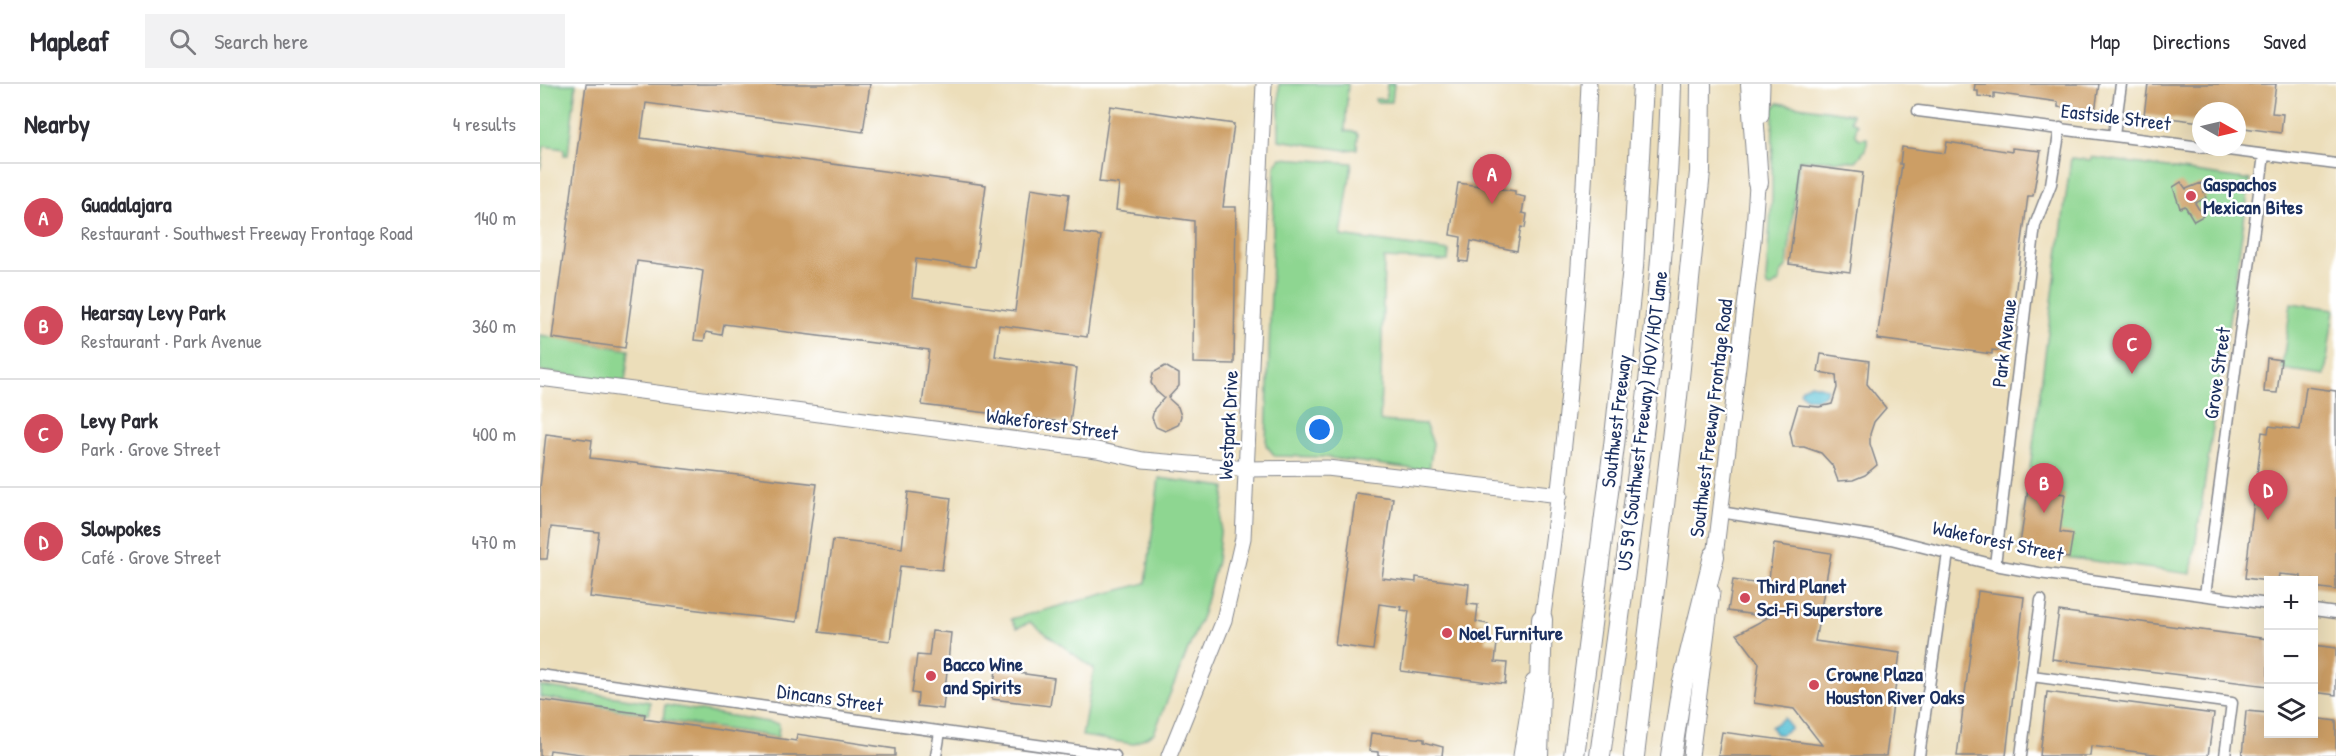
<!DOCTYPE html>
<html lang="en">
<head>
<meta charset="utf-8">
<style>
  :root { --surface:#fff; --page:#f2f2f3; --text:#2b2b33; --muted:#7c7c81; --line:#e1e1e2; --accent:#d1495b }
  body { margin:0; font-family:"Patrick Hand",sans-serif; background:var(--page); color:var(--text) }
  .controls { position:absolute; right:18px; bottom:18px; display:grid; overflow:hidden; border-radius:0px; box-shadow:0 6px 24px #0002 }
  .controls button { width:54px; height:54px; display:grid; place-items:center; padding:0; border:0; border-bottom:2px solid var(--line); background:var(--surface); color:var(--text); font:30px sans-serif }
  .compass { position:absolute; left:1652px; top:18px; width:54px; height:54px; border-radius:50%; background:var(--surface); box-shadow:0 6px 24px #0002; rotate:98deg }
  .you { position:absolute; left:780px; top:346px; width:21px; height:21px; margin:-15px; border:4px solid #fff; border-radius:50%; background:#1a73e8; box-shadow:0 0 0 9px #1a73e833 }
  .badge { display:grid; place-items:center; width:39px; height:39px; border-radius:50%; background:var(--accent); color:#fff; font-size:20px; font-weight:700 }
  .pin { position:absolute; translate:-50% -50px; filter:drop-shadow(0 2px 3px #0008) }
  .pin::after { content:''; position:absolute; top:32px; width:21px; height:18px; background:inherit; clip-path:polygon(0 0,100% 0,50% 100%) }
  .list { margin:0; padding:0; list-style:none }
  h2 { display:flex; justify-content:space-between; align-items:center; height:78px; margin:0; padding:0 24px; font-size:26px }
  h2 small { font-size:20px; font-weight:400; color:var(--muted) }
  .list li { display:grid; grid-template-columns:39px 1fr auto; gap:18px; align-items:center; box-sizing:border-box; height:108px; padding:0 24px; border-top:2px solid var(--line) }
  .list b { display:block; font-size:22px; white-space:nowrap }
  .list p { margin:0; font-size:20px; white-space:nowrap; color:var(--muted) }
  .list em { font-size:20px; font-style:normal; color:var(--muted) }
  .icon { flex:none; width:33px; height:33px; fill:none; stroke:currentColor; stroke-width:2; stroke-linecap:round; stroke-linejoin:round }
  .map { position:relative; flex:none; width:1796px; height:672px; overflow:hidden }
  header { display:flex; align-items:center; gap:36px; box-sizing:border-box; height:84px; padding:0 30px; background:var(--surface); border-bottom:2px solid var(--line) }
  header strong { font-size:28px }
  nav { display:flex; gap:33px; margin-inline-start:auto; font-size:21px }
  .search { width:420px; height:54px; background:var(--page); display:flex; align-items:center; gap:15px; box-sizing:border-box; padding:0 21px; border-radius:0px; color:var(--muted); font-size:22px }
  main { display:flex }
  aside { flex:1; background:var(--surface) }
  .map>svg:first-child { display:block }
</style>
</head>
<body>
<header>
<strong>Mapleaf</strong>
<div class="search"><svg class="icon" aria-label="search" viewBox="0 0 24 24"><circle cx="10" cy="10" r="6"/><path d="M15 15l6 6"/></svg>Search here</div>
<nav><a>Map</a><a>Directions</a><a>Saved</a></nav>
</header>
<main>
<aside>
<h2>Nearby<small>4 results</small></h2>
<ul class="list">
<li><span class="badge">A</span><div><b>Guadalajara</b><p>Restaurant · Southwest Freeway Frontage Road</p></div><em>140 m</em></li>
<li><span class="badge">B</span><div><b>Hearsay Levy Park</b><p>Restaurant · Park Avenue</p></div><em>360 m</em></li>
<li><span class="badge">C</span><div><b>Levy Park</b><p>Park · Grove Street</p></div><em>400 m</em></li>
<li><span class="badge">D</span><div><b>Slowpokes</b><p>Café · Grove Street</p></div><em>470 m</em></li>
</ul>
</aside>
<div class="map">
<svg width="1796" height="672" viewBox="0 0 1796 672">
  <rect width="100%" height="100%" fill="#fff"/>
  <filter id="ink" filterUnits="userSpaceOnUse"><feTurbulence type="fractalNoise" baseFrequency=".0167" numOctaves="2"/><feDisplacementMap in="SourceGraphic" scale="12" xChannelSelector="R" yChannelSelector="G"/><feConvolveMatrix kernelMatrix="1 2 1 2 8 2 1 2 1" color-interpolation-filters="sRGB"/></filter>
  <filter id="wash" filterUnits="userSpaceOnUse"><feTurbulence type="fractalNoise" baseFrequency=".008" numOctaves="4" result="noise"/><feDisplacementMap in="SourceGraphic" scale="24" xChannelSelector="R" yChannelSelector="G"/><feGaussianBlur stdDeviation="1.35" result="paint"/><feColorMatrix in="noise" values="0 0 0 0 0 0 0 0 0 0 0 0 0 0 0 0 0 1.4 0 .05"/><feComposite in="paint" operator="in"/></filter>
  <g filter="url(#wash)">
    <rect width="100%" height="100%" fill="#ecdeba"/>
    <path fill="#8ed691" stroke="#548278" stroke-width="1.5" d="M0,0h36l-8,71h-4v-6l-20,-3 -4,24z
      M739,0h69l-3,47 11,1 2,3 -1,14 -12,1 -66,-10z
      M847,0h7l-2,18h-16l-1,-3h11z
      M1238,19l74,11 -1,7 6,3 -2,10 4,5 8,-1c1,11 -5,16 -11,23l-57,-1 -12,106 -6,7 -1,8 -8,6h-5l-1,-8 6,-82 1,-89z
      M1551,73l159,23 -59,394 -172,-23 52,-393 20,2z
      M741,74l71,5 -11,73 108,15 -1,10 -64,-3 -4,163 45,3 8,19 -4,28 -106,-14 -48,-1 -9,-11 9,-280z
      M1751,219l43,6 -9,66 -43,-6z
      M0,251l89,15 -4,32 -85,-11z
      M619,394l66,9 -8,74 -14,52 -49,120 -21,11 -51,-8 12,-67 -64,-47 -13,6 -6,-9 135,-36z
      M0,602l110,16 -1,12 -109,-17z
      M125,621l114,19 -1,13 -115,-17z"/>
    <path fill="#59c1d5" stroke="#3a789a" stroke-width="1.5" d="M1270,300l17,4 -1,6c-7,6 -19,7 -26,-2l2,-4z
      M1244,634l7,10 -9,6h-6l-5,-7z"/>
    <g id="blocks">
      <path fill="#cc9e65" d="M46,0h284l-7,48 -217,-29 -5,35 345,47 -11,82 -59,-8 -4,38 103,14 16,-123 38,6 -5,37 37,5 -14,101 -88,-12 -4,31 82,12 -7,55 -148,-18 7,-55 -205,-26 -2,11 -16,-3 -2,9 -10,-1 9,-69 -13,-3 -53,-7 -12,87 -73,-10z
        M1435,0h124l-4,28 -37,-5v-5l-64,-9v5l-16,-2v-5h-4z
        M1608,0h128l-4,29 11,1 -2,19 -44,-6v-16h-36v11l-57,-7z
        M570,22l124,18 -11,83h13l-2,157 -41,-1 1,-142 -78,-11 3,-26 -20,-2z
        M1407,58l65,10v-4l29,3 -8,45h-5l-16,122 -4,5 -4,28 -12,-1v4l-115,-15 25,-175h-2l2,-17 43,6z
        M1262,81l61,8 -13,99 -61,-8z
        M1641,98l5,7 15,-6 5,15 -11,5 8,13 -9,5 -9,-15 -5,2 -7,-21z
        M918,99l57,8v4l10,2 -3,16 5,1 -2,14 -4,-1 -4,24 -46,-10 -3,21 -9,-1 2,-24 -11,-2z
        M1281,270l48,7 -2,23 19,24 -12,14 -4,12v10l7,21 -12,10 -12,5 -15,1 -6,-16 -11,-12 -17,-6h-11l-3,-15 8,-27 21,2 13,-3 5,-16 -1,-13 -18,-3z
        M1727,274l14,2 -4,33 -13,-1z
        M625,282l14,8v12l-11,12 10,9 3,9 -3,9 -13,6 -9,-4 -4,-9 2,-9 10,-11 -8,-7 -5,-8 2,-10z
        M1766,303l30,4v199l-23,-3v-7h-12v-4l-22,-2 -1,6 -10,1 -23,-3 17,-146 6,1 1,-7 31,4z
        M6,350l46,6 -2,18 227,26 -20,138 -207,-25 9,-65 -48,-5 -4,32h-7v-72z
        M1488,405l37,5 -5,38 13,2 -4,24 -50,-7z
        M368,408l43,6 -9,72 -42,-4 -10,75 -71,-9 14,-92 69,8z
        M816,409l37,5 -11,80 34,4v-5l53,7 -2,20 11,1 -2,17 12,2 -2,18 11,1 -2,19 12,1 -2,21 -104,-13 8,-60 -8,-1 1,-3 -23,-3 -6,46 -38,-5z
        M1234,460l57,9 -16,88 85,12 -14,103h-168l4,-24 100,13 -28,-36 -40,-6 5,-40 -22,-29 32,-17 -41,-6 5,-31 35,5z
        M1438,507l46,6 -18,159h-49z
        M1519,527l209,28v47l-216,-27z
        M392,547l19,2 -8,76 -26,-3 1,-12 -6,-1 5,-38 12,1z
        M1773,561l23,3v47l-23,-3z
        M456,586l58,8 -4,28 -58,-7z
        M1507,608l167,22 -6,42h-39l-78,-10 -1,10h-50z
        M0,616l105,14 -1,5 152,22 1,-7 98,15v7h-300l-45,-6 -1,6h-9z
        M1706,627l22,2v21h45v-16l23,3v35h-94z
        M831,649l53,6v3l19,5 -1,9h-64v-4l-9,-1z"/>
    </g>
  </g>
  <g filter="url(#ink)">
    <use href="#blocks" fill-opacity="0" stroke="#84868c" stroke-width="1.5"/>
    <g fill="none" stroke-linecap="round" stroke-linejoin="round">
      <defs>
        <path id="street" d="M1378,27l283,36
          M1574,51l7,-51
          M1665,63l131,17
          M1180,428l171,27 104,26 44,8 229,31
          M1455,481l40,-340 16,-41 9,-56
          M1665,511l59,-440
          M1774,526l22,3
          M0,591l575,81
          M1492,592l200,27 -7,53
          M396,672l4,-24
          M1379,672l29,-203
          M1481,672l20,-156"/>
        <path id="secondary" d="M1221,31l1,-31
          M0,294l557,72 46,10 105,9 79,-1 233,27
          M1174,481l39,-324 5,-69
          M1001,544c27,-181 40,-361 48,-544
          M629,672l55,-136 19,-82 21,-454
          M981,672l12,-74
          M1151,672l21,-164"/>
        <path id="highway" d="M1211,0l7,99
          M998,672l4,-137
          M1034,672l40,-310 19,-179 10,-183
          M1060,672c30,-223 65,-447 71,-672
          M1094,672l43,-359 23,-225 1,-88
          M1131,672l11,-70 32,-130"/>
      </defs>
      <use href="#street" stroke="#84868c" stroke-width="13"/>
      <use href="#secondary" stroke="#84868c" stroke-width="17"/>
      <use href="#highway" stroke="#84868c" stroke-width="22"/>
      <use href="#street" stroke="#fff" stroke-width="10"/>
      <use href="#secondary" stroke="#fff" stroke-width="15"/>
      <use href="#highway" stroke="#fff" stroke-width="20"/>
    </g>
  </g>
  <g fill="#d1495b" stroke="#fff" stroke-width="2">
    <circle cx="1651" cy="112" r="6"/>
    <circle cx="1205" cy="514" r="6"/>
    <circle cx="907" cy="549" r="6"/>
    <circle cx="391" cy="592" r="6"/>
    <circle cx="1274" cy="601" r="6"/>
  </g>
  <g text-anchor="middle" stroke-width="5" stroke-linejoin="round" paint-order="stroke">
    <g font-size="20" fill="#1b2f5e" stroke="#fff">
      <text transform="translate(1576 33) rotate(7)" y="7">Eastside Street</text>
      <text transform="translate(1464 259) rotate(-83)" y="7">Park Avenue</text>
      <text transform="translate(1677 289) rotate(-82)" y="7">Grove Street</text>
      <text transform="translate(1171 334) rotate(-83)" y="7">Southwest Freeway Frontage Road</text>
      <text transform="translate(1076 337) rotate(-83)" y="7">Southwest Freeway</text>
      <text transform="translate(1102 337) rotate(-83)" y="7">US 59 (Southwest Freeway) HOV/HOT lane</text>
      <text transform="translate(512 340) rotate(8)" y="7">Wakeforest Street</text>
      <text transform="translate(688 341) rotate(-87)" y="7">Westpark Drive</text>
      <text transform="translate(1458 457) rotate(12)" y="7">Wakeforest Street</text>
      <text transform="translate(290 614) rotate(8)" y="7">Dincans Street</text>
    </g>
    <g font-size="20" font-weight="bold" fill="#1b2f5e" stroke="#fff" text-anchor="start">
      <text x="1663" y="107">Gaspachos<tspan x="1663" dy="23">Mexican Bites</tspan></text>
      <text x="1217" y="509">Third Planet<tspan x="1217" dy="23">Sci-Fi Superstore</tspan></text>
      <text x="919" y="556">Noel Furniture</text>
      <text x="403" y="587">Bacco Wine<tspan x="403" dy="23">and Spirits</tspan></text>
      <text x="1286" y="597">Crowne Plaza<tspan x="1286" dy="23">Houston River Oaks</tspan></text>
    </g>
  </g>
</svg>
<div class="controls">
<button>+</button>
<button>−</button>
<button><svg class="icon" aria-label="layers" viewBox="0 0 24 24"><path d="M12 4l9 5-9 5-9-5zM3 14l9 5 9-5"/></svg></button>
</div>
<svg class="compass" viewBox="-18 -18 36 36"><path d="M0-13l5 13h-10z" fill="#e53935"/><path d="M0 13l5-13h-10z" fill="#7c7c81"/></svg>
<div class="you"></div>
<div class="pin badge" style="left:952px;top:120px">A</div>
<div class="pin badge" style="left:1504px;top:429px">B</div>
<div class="pin badge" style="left:1592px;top:290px">C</div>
<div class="pin badge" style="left:1728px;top:436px">D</div>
</div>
</main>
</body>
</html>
